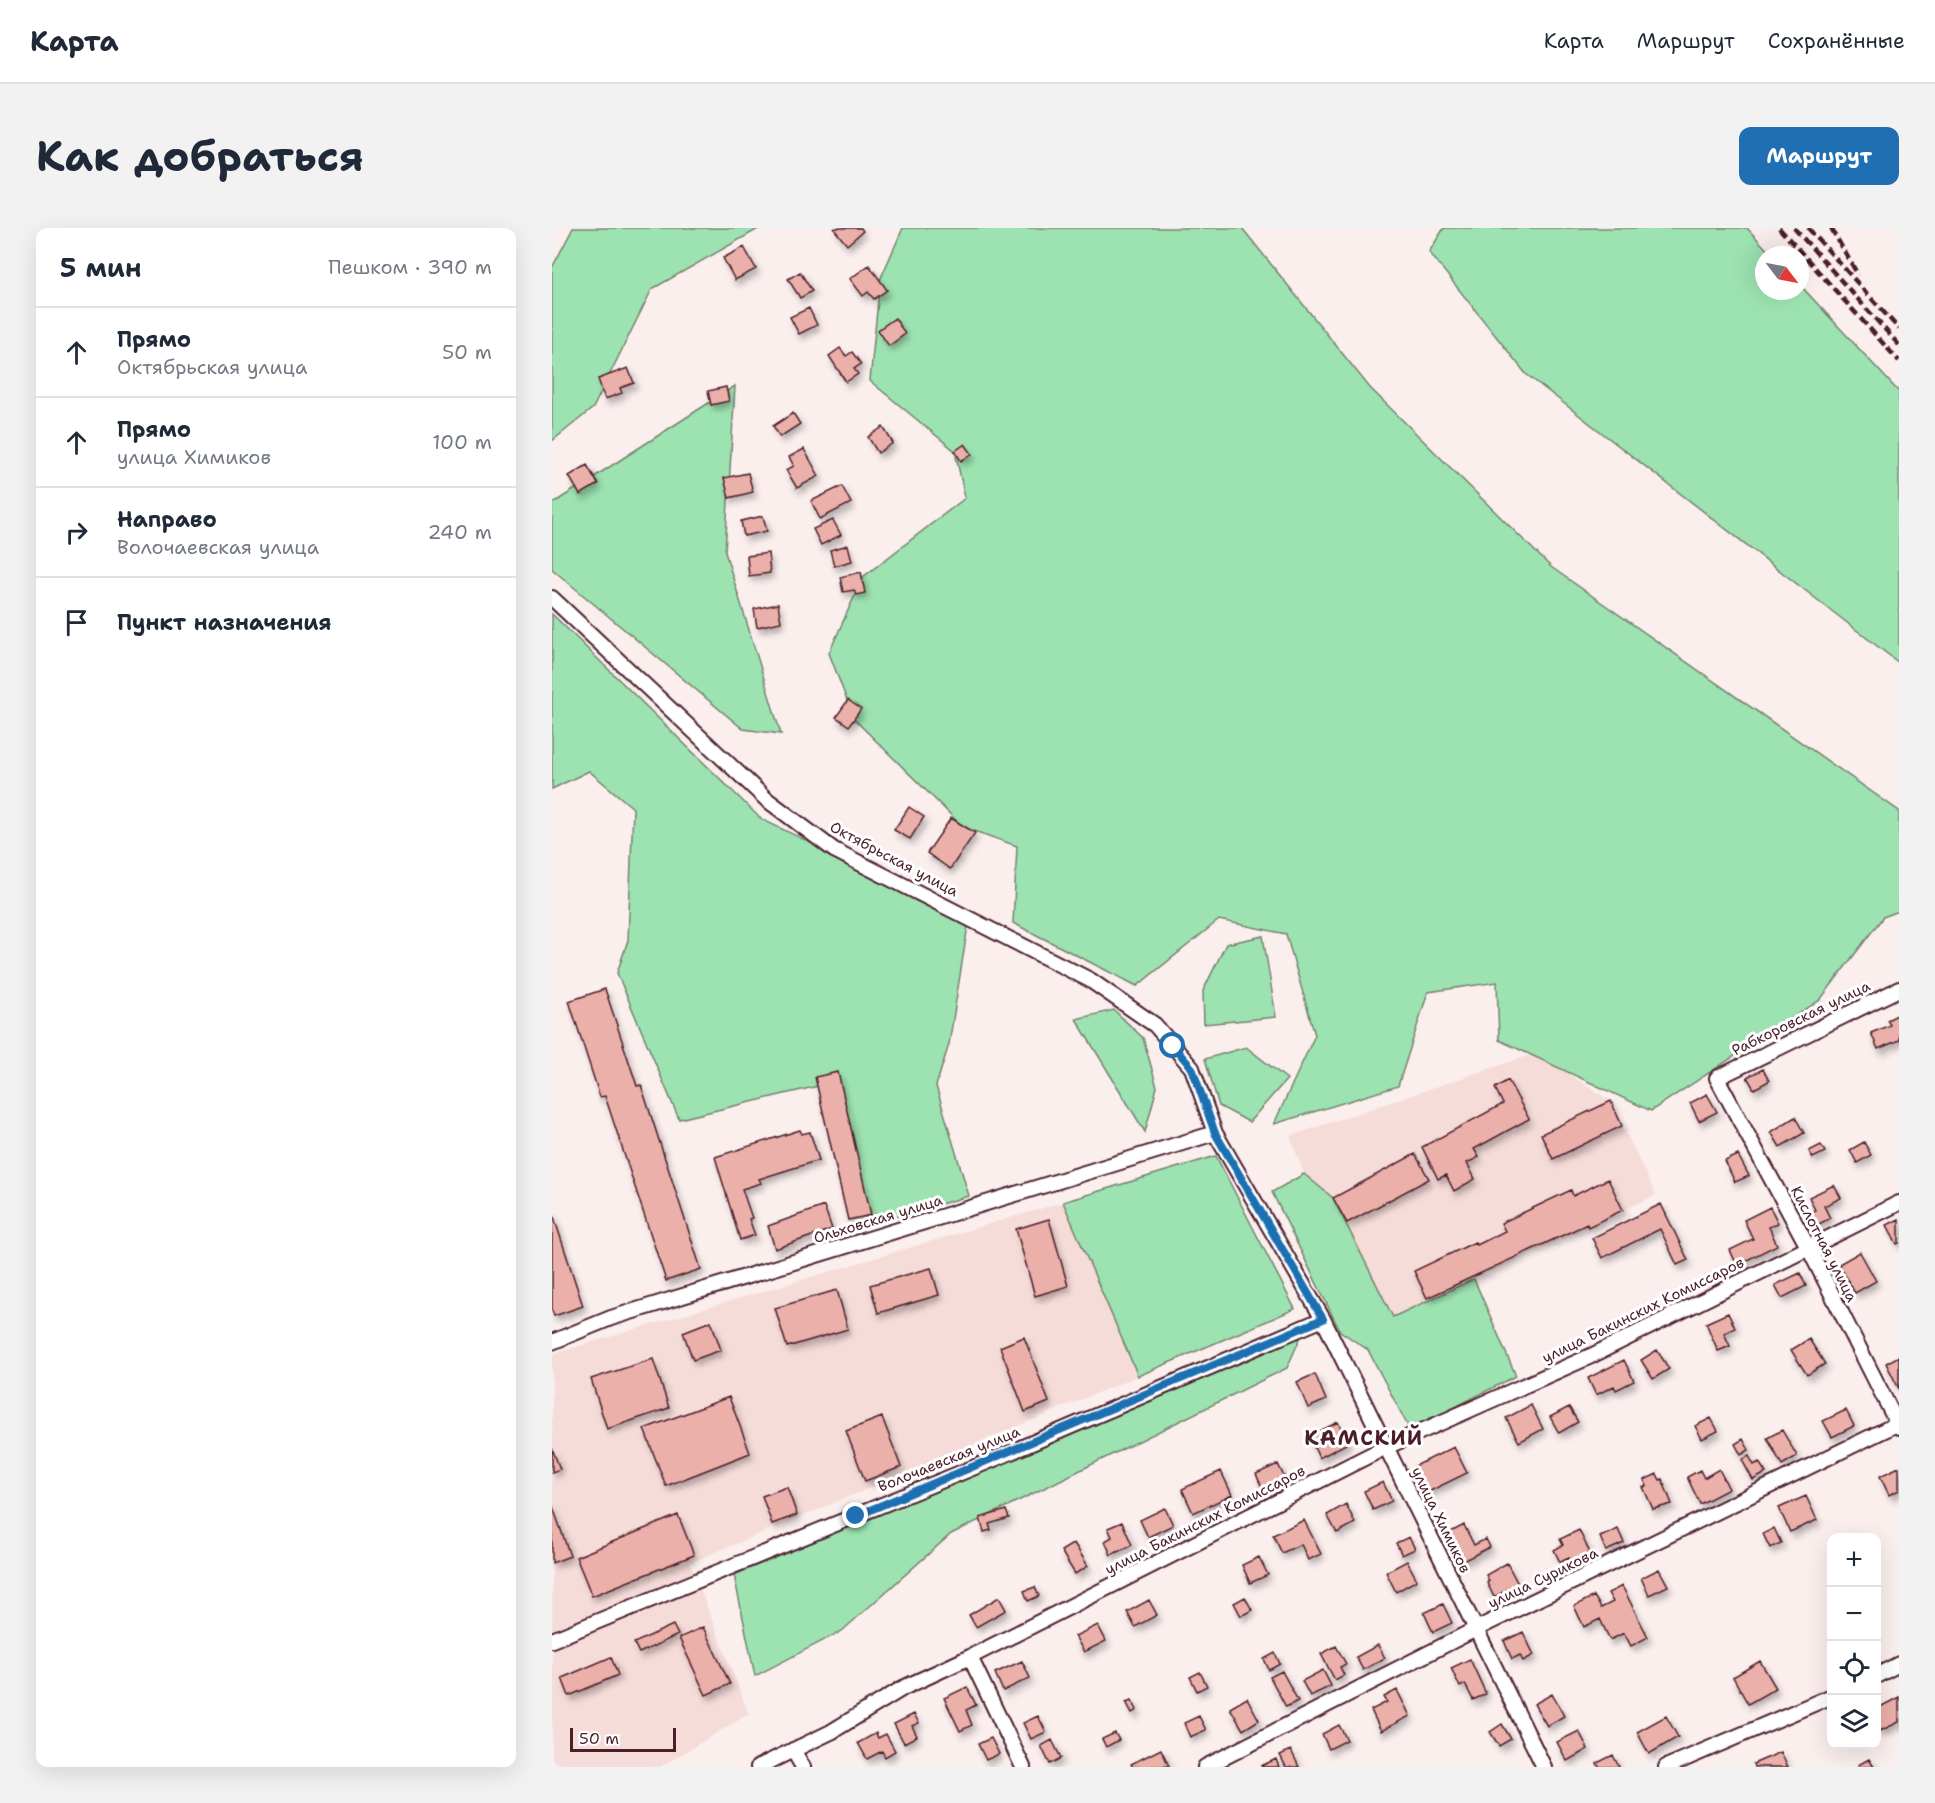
<!DOCTYPE html>
<html lang="ru">
<head>
<meta charset="utf-8">
<style>
  :root { --surface:#fff; --page:#f2f2f3; --text:#1f2937; --muted:#747a83; --line:#e0e1e3; --accent:#1f6fb2 }
  body { margin:0; font-family:"Shantell Sans",sans-serif; background:var(--page); color:var(--text) }
  .controls { position:absolute; right:18px; bottom:18px; display:grid; overflow:hidden; border-radius:12px; box-shadow:0 6px 24px #0002 }
  .controls button { width:54px; height:54px; display:grid; place-items:center; padding:0; border:0; border-bottom:2px solid var(--line); background:var(--surface); color:var(--text); font:30px sans-serif }
  .compass { position:absolute; left:1203px; top:18px; width:54px; height:54px; border-radius:50%; background:var(--surface); box-shadow:0 6px 24px #0002; rotate:122deg }
  .scale { position:absolute; left:18px; bottom:15px; width:106px; box-sizing:border-box; padding-left:6px; border:3px solid #4a1f2b; border-top:0; font-size:16px; line-height:21px; white-space:nowrap; color:#4a1f2b; -webkit-text-stroke:4px #fff; paint-order:stroke }
  .stop { position:absolute; width:18px; height:18px; margin:-14px; border:4px solid #1f6fb2; border-radius:50%; background:#fff }
  .stop.end { background:#1f6fb2; border-color:#fff; box-shadow:0 2px 6px #0008 }
  .list { margin:0; padding:0; list-style:none }
  h2 { display:flex; justify-content:space-between; align-items:center; height:78px; margin:0; padding:0 24px; font-size:26px }
  h2 small { font-size:20px; font-weight:400; color:var(--muted) }
  .list li { display:grid; grid-template-columns:39px 1fr auto; gap:18px; align-items:center; box-sizing:border-box; height:90px; padding:0 24px; border-top:2px solid var(--line) }
  .list b { display:block; font-size:22px; white-space:nowrap }
  .list p { margin:0; font-size:20px; white-space:nowrap; color:var(--muted) }
  .list em { font-size:20px; font-style:normal; color:var(--muted) }
  .icon { flex:none; width:33px; height:33px; fill:none; stroke:currentColor; stroke-width:2; stroke-linecap:round; stroke-linejoin:round }
  .map { position:relative; flex:none; width:1347px; height:1539px; overflow:hidden; border-radius:12px }
  header { display:flex; align-items:center; gap:36px; box-sizing:border-box; height:84px; padding:0 30px; background:var(--surface); border-bottom:2px solid var(--line) }
  header strong { font-size:28px }
  nav { display:flex; gap:33px; margin-inline-start:auto; font-size:21px }
  .intro { display:flex; align-items:center; justify-content:space-between; box-sizing:border-box; height:144px; padding:0 36px }
  h1 { margin:0; font-size:42px }
  .button { padding:15px 27px; border-radius:12px; background:var(--accent); color:#fff; font-size:21px; font-weight:700 }
  main { display:flex; gap:36px; padding:0 36px }
  aside { flex:1; background:var(--surface); border-radius:12px; box-shadow:0 6px 24px #0002 }
  .map>svg:first-child { display:block }
</style>
</head>
<body>
<header>
<strong>Карта</strong>
<nav><a>Карта</a><a>Маршрут</a><a>Сохранённые</a></nav>
</header>
<div class="intro"><h1>Как добраться</h1><a class="button">Маршрут</a></div>
<main>
<aside>
<h2>5 мин<small>Пешком · 390 m</small></h2>
<ul class="list">
<li><svg class="icon" aria-label="ahead" viewBox="0 0 24 24"><path d="M12 20V5M6 11l6-6 6 6"/></svg><div><b>Прямо</b><p>Октябрьская улица</p></div><em>50 m</em></li>
<li><svg class="icon" aria-label="ahead" viewBox="0 0 24 24"><path d="M12 20V5M6 11l6-6 6 6"/></svg><div><b>Прямо</b><p>улица Химиков</p></div><em>100 m</em></li>
<li><svg class="icon" aria-label="right" viewBox="0 0 24 24"><path d="M7 20v-9h11M14 6l5 5-5 5"/></svg><div><b>Направо</b><p>Волочаевская улица</p></div><em>240 m</em></li>
<li><svg class="icon" aria-label="arrive" viewBox="0 0 24 24"><path d="M6 21V4h12l-3 4 3 4H6"/></svg><div><b>Пункт назначения</b></div></li>
</ul>
</aside>
<div class="map">
<svg width="1347" height="1539" viewBox="0 0 1347 1539">
  <defs>
    <filter id="shadow"><feDropShadow dx="3" dy="5" stdDeviation="3" flood-color="#0004"/></filter>
  </defs>
  <rect width="100%" height="100%" fill="#fbefee"/>
  <filter id="ink" filterUnits="userSpaceOnUse"><feTurbulence type="fractalNoise" baseFrequency=".0167" numOctaves="2"/><feDisplacementMap in="SourceGraphic" scale="12" xChannelSelector="R" yChannelSelector="G"/><feConvolveMatrix kernelMatrix="1 2 1 2 8 2 1 2 1" color-interpolation-filters="sRGB"/></filter>
  <g filter="url(#ink)">
    <path fill="#f6dcd9" d="M984,825l75,48 45,94 -263,122 -60,-119 -29,-24 -14,-38z
      M511,974l75,174 -448,187 59,151 -89,53h-108v-413z"/>
    <path fill="#9de3b1" stroke="#74816e" stroke-width="1.5" d="M21,0h187l-108,61 -59,119 -41,33v-173z
      M351,0h339l128,160 181,179 348,244v100l-16,6 -63,83 -169,111 -152,-71 -2,-58 -69,10 -30,94 -124,38 41,-89 -29,-101 -67,-14 -82,66 -124,-63 4,-77 -54,-19 -109,-108 -25,-66 34,-76 102,-79 -10,-47 -85,-70 10,-101z
      M892,0h303l25,27h-8v36h36v-6l99,107v271l-373,-289 -97,-122z
      M183,158l-10,166 56,182 -38,-5 -191,-160v-65z
      M0,386l209,205 208,100 -20,125 -13,42 33,110 -102,29 -36,-142 -152,36 -62,-146 11,-33 5,-132 -44,-37 -37,18z
      M711,708l13,81 -72,7 -1,-33 23,-47z
      M562,782l29,28 14,49 -12,45 -69,-113z
      M694,819l41,32 -38,43 -30,-16 -14,-47z
      M664,928l79,153 -157,67 -75,-174z
      M752,946l29,24 60,119 81,-38 42,97 -106,54 -42,-80 -28,-19 -68,-139z
      M750,1106l-15,34 -336,166 -109,97 -87,45 -21,-101z"/>
    <path fill="#ebb0a9" stroke="#4a1f2b" stroke-width="1.5" filter="url(#shadow)" d="M284,0h25l2,3 -16,14 -13,-16z
      M192,19l12,22 -21,11 -12,-22z
      M317,37l18,25 -13,9 -6,-7 -5,4 -13,-17z
      M248,44l12,19 -12,7 -12,-19z
      M257,80l8,17 -18,9 -9,-17z
      M343,90l10,16 -16,12 -11,-16z
      M288,120l6,8 6,-4 9,12 -7,5 4,5 -12,8 -17,-26z
      M76,140l6,15 -14,5 2,5 -17,6 -7,-20z
      M174,159l3,14 -18,4 -3,-14z
      M241,185l7,11 -20,13 -7,-11z
      M331,199l10,16 -15,10 -10,-16z
      M413,216l7,10 -11,7 -6,-10z
      M252,221l15,27 -22,12 -11,-18 8,-4 -5,-9z
      M35,237l11,19 -18,11 -11,-19z
      M196,245l5,19 -24,6 -5,-20z
      M290,258l9,17 -31,16 -9,-18z
      M211,288l4,15 -23,5 -3,-15z
      M281,292l8,15 -20,10 -8,-16z
      M296,317l4,16 -18,5 -4,-16z
      M216,325l2,20 -21,3 -2,-20z
      M309,344l4,21 -9,2 -2,-5 -11,2 -3,-15z
      M226,376l3,18 -24,5 -3,-18z
      M296,472l13,9 -12,17 -13,-9z
      M357,579l15,10 -14,22 -16,-9z
      M399,590l24,15 -25,36 -23,-16z
      M53,761l32,97 4,-1 60,184 -35,12 -61,-185 -5,1 -31,-96z
      M1347,786v26l-21,9 -7,-16 19,-8 -3,-5z
      M1211,841l6,12 -15,8 -7,-12z
      M286,844l33,143 -23,5 -33,-143z
      M956,852l21,39 -55,30 5,8 -12,6 8,16 -21,12 -8,-16 -8,4 -16,-32 81,-43 -8,-16z
      M1155,866l10,18 -18,9 -9,-18z
      M1059,873l11,25 -69,33 -12,-25z
      M1243,889l9,16 -24,14 -9,-15z
      M248,902l2,4 8,-2 9,28 -60,19 2,4 -19,6 10,29 -3,1 6,16 -15,5 -25,-83z
      M1312,914l7,13 -14,8 -7,-13z
      M1269,917l4,7 -12,6 -4,-7z
      M863,926l14,25 -82,44 -14,-25z
      M1186,927l11,21 -14,6 -10,-21z
      M1056,951l15,31 -35,17 -1,-3 -160,74 -13,-27 61,-29 2,3 28,-14 -4,-8 70,-33 2,6z
      M1282,957l7,13 -17,8 6,12 -18,10 -7,-13 10,-5 -6,-13z
      M1109,976l27,56 -11,5 -17,-36 -58,29 -10,-20z
      M272,978l8,23 -57,20 -7,-23z
      M1218,979l8,16 -9,4 8,18 -40,20 -7,-15 23,-11 -9,-19z
      M0,983l31,95 -29,10 -2,-6z
      M497,991l19,67 -33,10 -19,-67z
      M1347,991v24l-2,1 -10,-19z
      M1308,1024l16,29 -21,12 -16,-29z
      M379,1040l8,27 -61,18 -8,-28z
      M1248,1045l6,13 -24,12 -7,-13z
      M285,1062l11,39 -61,18 -12,-39z
      M1176,1085l7,15 -11,5 6,13 -12,5 -12,-28z
      M159,1093l10,29 -28,10 -10,-28z
      M472,1109l25,65 -24,10 -25,-65z
      M1257,1111l16,25 -18,11 -16,-25z
      M1105,1122l12,19 -16,10 -12,-19z
      M1347,1128v33l-13,-26z
      M101,1131l16,49 -62,21 -16,-50z
      M1072,1132l10,21 -18,9 -2,-4 -18,9 -8,-17z
      M763,1146l11,26 -18,8 -11,-26z
      M177,1169l21,56 -84,33 -22,-57z
      M979,1177l12,24 -24,13 -13,-24z
      M1017,1179l9,15 -19,11 -9,-16z
      M1294,1182l8,16 -22,11 -9,-16z
      M330,1189l19,50 -36,14 -19,-50z
      M1159,1190l7,13 -16,8 -7,-13z
      M786,1194l10,21 -29,15 -10,-22z
      M1230,1202l15,26 -15,9 -15,-27z
      M1191,1211l6,11 -8,5 -6,-11z
      M902,1219l13,26 -41,20 -13,-26z
      M0,1220l8,21 -8,3z
      M1197,1228l5,9 5,-3 7,11 -13,7 -11,-20z
      M726,1236l9,19 -22,11 -9,-20z
      M1347,1239v23l-10,5 -9,-19z
      M1167,1241l10,20 -29,15 -13,-27 13,-7 4,8z
      M669,1243l11,24 -39,18 -11,-24z
      M1105,1246l3,6 2,-1 10,25 -19,5 -10,-22 4,-1 -3,-6z
      M831,1254l9,19 -19,9 -9,-19z
      M235,1259l10,28 -25,9 -10,-28z
      M1254,1268l11,24 -27,12 -11,-24z
      M0,1276l18,52 -18,7z
      M794,1276l9,19 -18,10 -10,-18z
      M613,1280l8,17 -25,12 -8,-17z
      M454,1282l3,8 -20,6 2,6 -7,2 -4,-14z
      M126,1287l16,40 -102,41 -16,-39z
      M752,1292l17,34 -13,6 -7,-16 -19,9 -9,-18z
      M570,1294l10,23 -21,10 -6,-14 7,-4 -4,-9z
      M912,1297l10,20 12,-6 4,8 -29,15 -14,-28z
      M1222,1300l7,15 -11,5 -7,-14z
      M1066,1301l6,14 -18,8 -6,-14z
      M1027,1302l11,23 -19,9 -2,-4 -9,4 -6,-12 9,-5 -3,-6z
      M857,1309l6,12 -13,6 -6,-12z
      M522,1315l14,23 -13,8 -14,-23z
      M707,1329l9,18 -18,8 -8,-18z
      M855,1333l10,19 -21,12 -10,-20z
      M955,1335l11,21 -24,13 -7,-14 2,-2 -3,-6z
      M1107,1341l9,17 -19,9 -8,-17z
      M1070,1358l26,51 -17,9 -7,-13 -14,7 -10,-21 -16,8 -10,-21 20,-10 7,12 12,-6 -5,-9z
      M483,1359l4,9 -11,5 -4,-10z
      M447,1369l7,13 -30,17 -7,-12z
      M693,1369l7,13 -11,6 -7,-13z
      M597,1372l8,15 -22,12 -8,-15z
      M891,1376l9,19 -19,9 -9,-19z
      M121,1397l5,10 -39,18 -5,-10z
      M546,1397l8,16 -22,11 -9,-16z
      M151,1399l27,57 -24,11 -27,-57z
      M971,1404l11,23 -11,6 -3,-6 -8,4 -8,-18z
      M826,1417l7,13 -22,12 -7,-13z
      M784,1418l10,18 -6,3 4,8 -9,5 -14,-26z
      M723,1425l5,11 -11,6 -5,-11z
      M59,1429l7,18 -49,21 -7,-18z
      M918,1431l16,35 -13,6 -8,-16 -5,3 -9,-19z
      M470,1433l8,17 -27,13 -8,-18z
      M1208,1433l16,27 -28,16 -15,-27z
      M771,1442l8,16 -21,10 -8,-15z
      M730,1443l16,30 -12,6 -16,-30z
      M648,1444l7,14 -10,5 -7,-14z
      M415,1459l9,18 -10,5 6,15 -12,6 -16,-33z
      M845,1462l13,26 -29,15 -10,-21 16,-8 -3,-5z
      M1000,1466l12,22 -17,10 -13,-22z
      M1347,1469v25l-19,9 -4,-7v-15z
      M695,1470l12,22 -16,10 -13,-22z
      M580,1472l5,10 -5,3 -6,-11z
      M362,1486l5,9 -7,3 5,10 -13,7 -10,-19z
      M486,1488l8,16 -15,7 -8,-16z
      M647,1488l7,14 -16,7 -6,-14z
      M1114,1488l12,21 -29,17 -12,-22z
      M950,1496l9,15 -12,7 -9,-14z
      M787,1497l8,15 -18,9 -7,-15z
      M1027,1503l9,18 -21,12 -10,-19z
      M324,1505l2,5 8,-4 9,17 -10,6 -3,-6 -15,8 -9,-16z
      M563,1505l4,7 -13,7 -4,-8z
      M439,1510l8,16 -13,6 -8,-16z
      M500,1512l9,18 -11,6 -9,-18z
      M609,1521l8,17 -36,1 -2,-3z
      M739,1522l8,17h-13l-6,-12z
      M1229,1524l7,15h-34l-1,-3z
      M1061,1527l6,12h-20l-2,-4z
      M724,1531l3,8h-17l-1,-1z
      M1317,1531l5,8h-15l-1,-2z"/>
    <g fill="none" stroke-linecap="round" stroke-linejoin="round">
      <defs>
        <path id="street" d="M0,370l214,201 68,51 256,130 65,45 37,43 23,65 108,186 221,448
          M1347,761l-182,89 91,169 91,180
          M0,1114l59,-24 604,-185
          M0,1412l440,-180 331,-141
          M418,1429l53,110
          M1324,1448l23,-12
          M241,1522l10,17
          M206,1539l73,-35 72,-44 67,-31 416,-210 205,-91 308,-153
          M653,1539l271,-138 423,-206
          M1114,1539l166,-71"/>
      </defs>
      <use href="#street" stroke="#4a1f2b" stroke-width="18"/>
      <use href="#street" stroke="#fff" stroke-width="14"/>
      <path stroke="#4a1f2b" stroke-width="4.5" stroke-dasharray="9 4.5" stroke-linecap="butt" d="M1227,0l120,133
        M1242,0l105,117
        M1256,0l91,101
        M1279,0l27,47"/>
    </g>
  </g>
  <g fill="none" stroke-linecap="round" stroke-linejoin="round" filter="url(#ink)">
    <path stroke="#1f6fb2" stroke-width="8" d="M304,1288l467,-197 -108,-186 -23,-65 -19,-22"/>
  </g>
  <g text-anchor="middle" stroke-width="6" stroke-linejoin="round" paint-order="stroke">
    <g font-size="15" fill="#4a1f2b" stroke="#fff">
      <text transform="translate(342 631) rotate(28)" y="5">Октябрьская улица</text>
      <text transform="translate(1249 790) rotate(-26)" y="5">Рабкоровская улица</text>
      <text transform="translate(326 991) rotate(-17)" y="5">Ольховская улица</text>
      <text transform="translate(1272 1016) rotate(63)" y="5">Кислотная улица</text>
      <text transform="translate(1091 1082) rotate(-26)" y="5">улица Бакинских Комиссаров</text>
      <text transform="translate(397 1231) rotate(-22)" y="5">Волочаевская улица</text>
      <text transform="translate(653 1292) rotate(-27)" y="5">улица Бакинских Комиссаров</text>
      <text transform="translate(889 1292) rotate(64)" y="5">улица Химиков</text>
      <text transform="translate(991 1350) rotate(-26)" y="5">улица Сурикова</text>
    </g>
    <g font-size="21" font-weight="bold" letter-spacing="1.5" fill="#4a1f2b" stroke="#fff">
      <text x="812" y="1217">КАМСКИЙ</text>
    </g>
  </g>
</svg>
<div class="controls">
<button>+</button>
<button>−</button>
<button><svg class="icon" aria-label="locate" viewBox="0 0 24 24"><circle cx="12" cy="12" r="6"/><path d="M12 2v4M12 18v4M2 12h4M18 12h4"/></svg></button>
<button><svg class="icon" aria-label="layers" viewBox="0 0 24 24"><path d="M12 4l9 5-9 5-9-5zM3 14l9 5 9-5"/></svg></button>
</div>
<svg class="compass" viewBox="-18 -18 36 36"><path d="M0-13l5 13h-10z" fill="#e53935"/><path d="M0 13l5-13h-10z" fill="#747a83"/></svg>
<div class="scale">50 m</div>
<div class="stop" style="left:621px;top:818px"></div>
<div class="stop end" style="left:304px;top:1288px"></div>
</div>
</main>
</body>
</html>
